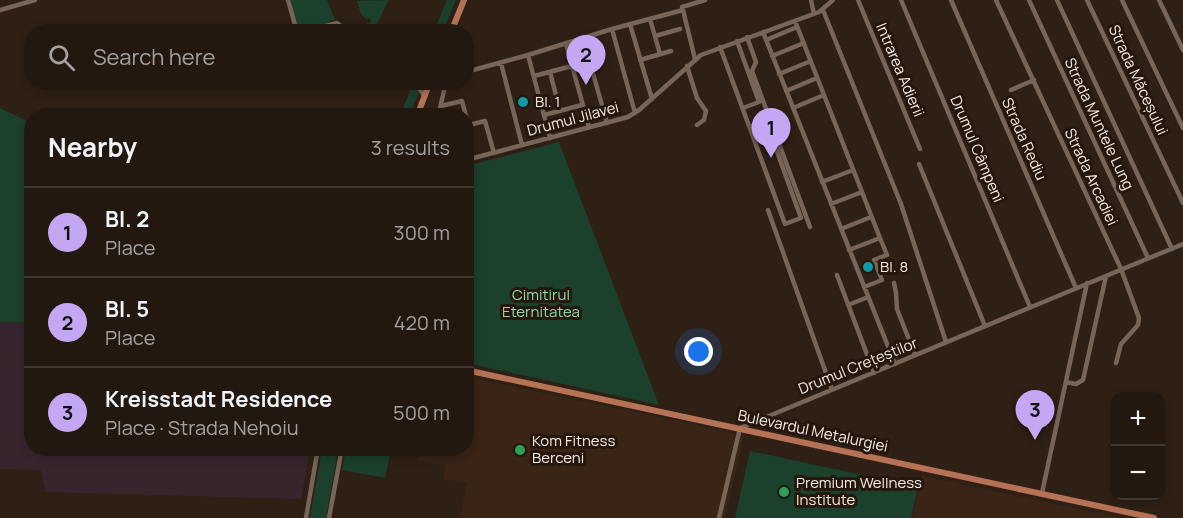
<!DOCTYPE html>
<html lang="en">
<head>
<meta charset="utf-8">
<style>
  :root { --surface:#231810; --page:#2b2119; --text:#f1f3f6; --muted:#a3a09f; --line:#403730; --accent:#c3a7f2 }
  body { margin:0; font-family:Manrope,sans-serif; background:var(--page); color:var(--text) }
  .controls { position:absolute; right:18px; bottom:18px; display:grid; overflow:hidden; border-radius:12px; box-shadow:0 3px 9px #0003 }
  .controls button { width:54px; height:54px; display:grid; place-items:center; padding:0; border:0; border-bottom:2px solid var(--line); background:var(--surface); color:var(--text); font:30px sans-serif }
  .you { position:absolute; left:699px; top:352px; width:21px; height:21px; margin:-15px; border:4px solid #fff; border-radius:50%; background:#1a73e8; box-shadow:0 0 0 9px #1a73e833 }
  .badge { display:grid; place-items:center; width:39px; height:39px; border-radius:50%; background:var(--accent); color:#111; font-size:20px; font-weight:700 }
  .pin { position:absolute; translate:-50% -50px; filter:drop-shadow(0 2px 3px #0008) }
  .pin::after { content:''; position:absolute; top:32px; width:21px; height:18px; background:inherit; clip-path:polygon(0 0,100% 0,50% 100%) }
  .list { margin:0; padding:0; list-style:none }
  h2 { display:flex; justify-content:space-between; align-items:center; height:78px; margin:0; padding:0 24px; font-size:26px }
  h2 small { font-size:20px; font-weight:400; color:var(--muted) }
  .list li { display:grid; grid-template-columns:39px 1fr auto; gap:18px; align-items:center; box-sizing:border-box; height:90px; padding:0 24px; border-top:2px solid var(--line) }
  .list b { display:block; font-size:22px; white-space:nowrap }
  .list p { margin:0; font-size:20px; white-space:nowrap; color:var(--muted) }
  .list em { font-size:20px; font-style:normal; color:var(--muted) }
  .icon { flex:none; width:33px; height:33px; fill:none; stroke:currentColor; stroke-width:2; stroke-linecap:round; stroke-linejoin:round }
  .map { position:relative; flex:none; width:1183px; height:518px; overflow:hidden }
  .search { position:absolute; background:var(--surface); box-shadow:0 3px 9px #0003; left:24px; top:24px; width:450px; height:66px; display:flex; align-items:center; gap:15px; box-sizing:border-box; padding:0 21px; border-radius:24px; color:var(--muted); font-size:22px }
  .panel { position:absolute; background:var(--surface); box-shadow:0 3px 9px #0003; left:24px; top:108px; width:450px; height:348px; border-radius:24px }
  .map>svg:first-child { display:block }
</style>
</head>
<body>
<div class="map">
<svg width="1183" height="518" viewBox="0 0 1183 518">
  <rect width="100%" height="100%" fill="#2f2015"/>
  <path fill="#37252d" d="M0,322l31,1 1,125 278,1 -9,50 -256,-7 -4,-22 -41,-1z"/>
  <path fill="#392415" d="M467,377l277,58 -19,83h-265l7,-35 -24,-4 2,-13 -28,-6 2,-11 47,-1z
    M922,476l101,21 97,21h-208z"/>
  <path fill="#1b402b" d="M290,0h37l8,20 -6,1v2l-31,8z
    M389,0l-16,31h-13l5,-4 1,-3 5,-2 -1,-4 -4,1 -5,-5 -4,-13z
    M447,0h9l-13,31h-9z
    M413,83h10l-14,32 -9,1z
    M0,108l31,15v200l-31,-1z
    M559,142l100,263 -192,-42v-197z
    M322,449h16l-12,69h-16z
    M346,449h45l-6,29 -43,-8z
    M750,451l168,36 -7,31h-176z"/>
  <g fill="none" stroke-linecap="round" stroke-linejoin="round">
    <path stroke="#776558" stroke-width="4.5" d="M288,0l9,32
      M811,0l3,14
      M858,0l62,149
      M901,0l129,307
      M951,0l125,288
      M996,0l125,269 18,49 -1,7 -17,19 -5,19
      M1029,0l119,258
      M1057,0l115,249
      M1087,0l96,203
      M1122,0l61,128
      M1159,0l24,50
      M0,10l35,-10
      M683,10l12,49
      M823,10l78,194 45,138
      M650,19l10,35
      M795,21l85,217 -31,12
      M630,24l22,75
      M304,32l33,-9 12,9
      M763,32l132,332
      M655,36l25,-7
      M747,37l9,25 -4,9 58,156
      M583,38l24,85
      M766,40l31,-13
      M737,41l22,61 -16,6
      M566,44l23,83
      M720,47l65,177 16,-6 -34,-94 -11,4 -6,-2
      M528,55l22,83
      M772,56l32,-13
      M640,60l31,-9
      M501,63l21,82
      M687,66l10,32 9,13 -2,9 -7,5
      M466,72l62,-17 84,-26
      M550,72l10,39
      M779,74l32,-13
      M534,76l38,-10
      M415,82l10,15
      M1011,90l23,-10
      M786,91l31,-13
      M441,106l21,-5 4,15
      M793,108l31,-13
      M635,113l-23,-84 71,-19 -1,-3 23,-7
      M544,115l38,-10
      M442,116l-2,-8 6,-26
      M466,116l3,9 16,-4 9,32
      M466,160l162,-43 11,-7 62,-55 118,-43 14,-12
      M919,164l66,162
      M822,182l31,-12
      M831,204l31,-12
      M768,210l64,180
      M841,229l30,-12
      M837,275l37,98
      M894,283l2,10 1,16 18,46
      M864,287l18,-7 -8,-20 13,-5 -7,-17
      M848,305l20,-8
      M1066,382l10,2 7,-4 23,-104
      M1042,493l45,-210
      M306,518l12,-70
      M329,518l13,-70
      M719,518l21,-90 443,-184"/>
    <path stroke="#b67254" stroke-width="6" d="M451,32l13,-32
      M417,116l13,-34
      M466,370l688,148"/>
  </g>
  <g fill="#0f9aa8" stroke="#25170b" stroke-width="2">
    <circle cx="523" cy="102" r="6"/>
    <circle cx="868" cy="267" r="6"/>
  </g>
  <g fill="#2e9e5b" stroke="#25170b" stroke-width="2">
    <circle cx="520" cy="450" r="6"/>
    <circle cx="784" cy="492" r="6"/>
  </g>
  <g text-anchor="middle" stroke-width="6" stroke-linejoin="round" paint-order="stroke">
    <g font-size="15" fill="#f5eae3" stroke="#25170b">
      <text transform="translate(900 70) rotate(67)" y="5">Intrarea Adierii</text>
      <text transform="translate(1138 80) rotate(65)" y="5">Strada Măceșului</text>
      <text transform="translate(573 119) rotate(-15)" y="5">Drumul Jilavei</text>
      <text transform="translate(1099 124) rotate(65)" y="5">Strada Muntele Lung</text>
      <text transform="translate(1024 139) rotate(66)" y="5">Strada Rediu</text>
      <text transform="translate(977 149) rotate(67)" y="5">Drumul Câmpeni</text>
      <text transform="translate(1091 177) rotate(65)" y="5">Strada Arcadiei</text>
      <text transform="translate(858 366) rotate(-22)" y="5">Drumul Crețeștilor</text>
      <text transform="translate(813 431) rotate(12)" y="5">Bulevardul Metalurgiei</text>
    </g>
    <g font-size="15" fill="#f5eae3" stroke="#25170b" text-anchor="start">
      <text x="535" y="107">Bl. 1</text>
      <text x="880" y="272">Bl. 8</text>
      <text x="532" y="446">Kom Fitness<tspan x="532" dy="17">Berceni</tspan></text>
      <text x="796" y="488">Premium Wellness<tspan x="796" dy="17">Institute</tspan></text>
    </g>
    <g font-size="15" fill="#8bdaaa" stroke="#25170b">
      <text x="541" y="300">Cimitirul<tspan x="541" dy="17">Eternitatea</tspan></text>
    </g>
  </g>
</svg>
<div class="controls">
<button>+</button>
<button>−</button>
</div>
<div class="you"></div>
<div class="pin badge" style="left:771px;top:158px">1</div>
<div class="pin badge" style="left:586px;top:85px">2</div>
<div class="pin badge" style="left:1035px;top:440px">3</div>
<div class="search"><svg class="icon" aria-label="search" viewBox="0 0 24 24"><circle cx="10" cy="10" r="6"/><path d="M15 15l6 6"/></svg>Search here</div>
<section class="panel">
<h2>Nearby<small>3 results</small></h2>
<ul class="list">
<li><span class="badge">1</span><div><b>Bl. 2</b><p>Place</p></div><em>300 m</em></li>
<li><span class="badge">2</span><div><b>Bl. 5</b><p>Place</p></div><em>420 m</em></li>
<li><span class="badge">3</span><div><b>Kreisstadt Residence</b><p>Place · Strada Nehoiu</p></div><em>500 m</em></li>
</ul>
</section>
</div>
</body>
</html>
